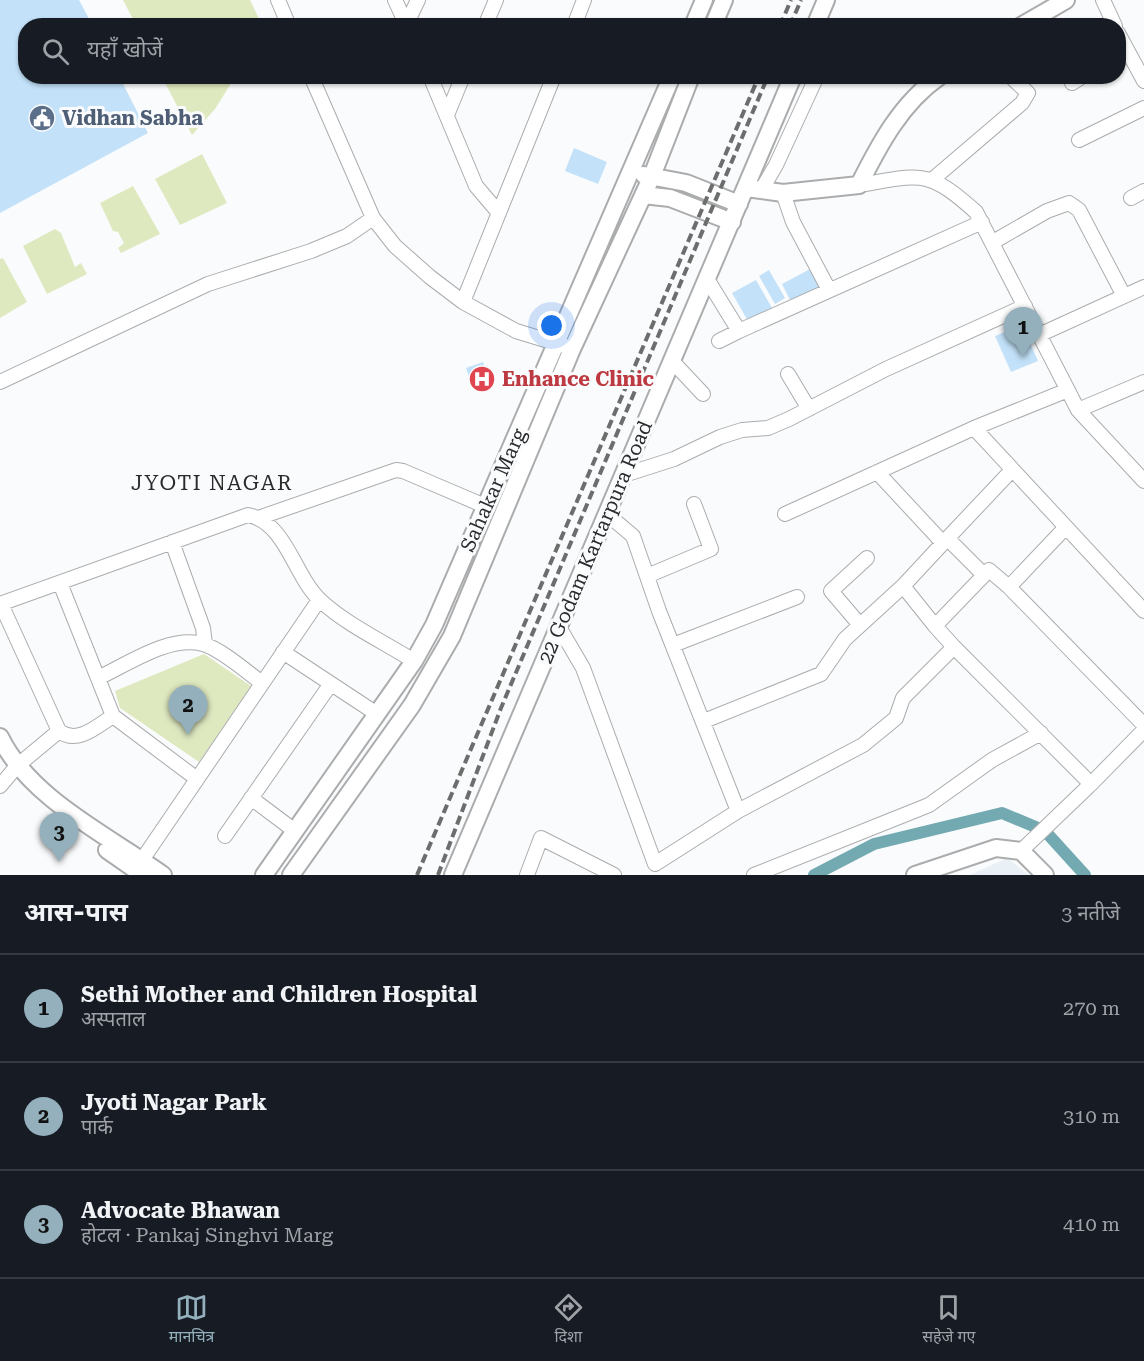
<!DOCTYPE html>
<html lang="hi">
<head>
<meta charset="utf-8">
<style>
  :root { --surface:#171b24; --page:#20242c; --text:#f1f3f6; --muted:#9ea1a6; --line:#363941; --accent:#93b0bc }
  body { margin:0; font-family:"Roboto Serif","Noto Sans Devanagari",serif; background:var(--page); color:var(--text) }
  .you { position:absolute; left:552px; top:326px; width:21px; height:21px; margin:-15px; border:4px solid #fff; border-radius:50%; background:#1a73e8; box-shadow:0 0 0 9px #1a73e833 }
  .badge { display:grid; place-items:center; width:39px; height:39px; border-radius:50%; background:var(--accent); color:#111; font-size:20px; font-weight:700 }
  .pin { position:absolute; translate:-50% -50px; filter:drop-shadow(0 2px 3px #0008) }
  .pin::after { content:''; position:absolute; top:32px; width:21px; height:18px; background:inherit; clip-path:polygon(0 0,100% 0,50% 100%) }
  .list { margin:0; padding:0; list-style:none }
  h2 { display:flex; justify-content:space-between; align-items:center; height:78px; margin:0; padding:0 24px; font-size:26px }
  h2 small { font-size:20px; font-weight:400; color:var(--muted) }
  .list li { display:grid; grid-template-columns:39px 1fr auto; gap:18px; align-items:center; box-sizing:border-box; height:108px; padding:0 24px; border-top:2px solid var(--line) }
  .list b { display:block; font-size:22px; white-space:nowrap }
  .list p { margin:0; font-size:20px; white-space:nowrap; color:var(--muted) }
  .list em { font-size:20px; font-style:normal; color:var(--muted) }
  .icon { flex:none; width:33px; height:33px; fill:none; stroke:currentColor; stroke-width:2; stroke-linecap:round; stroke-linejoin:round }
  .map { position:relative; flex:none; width:1144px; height:875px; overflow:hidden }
  .search { position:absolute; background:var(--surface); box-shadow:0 2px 4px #0004; left:18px; right:18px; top:18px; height:66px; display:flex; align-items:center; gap:15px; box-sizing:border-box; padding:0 21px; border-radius:24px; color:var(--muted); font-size:22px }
  .sheet { height:402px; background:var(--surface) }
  nav { display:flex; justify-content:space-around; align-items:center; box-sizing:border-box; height:84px; border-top:2px solid var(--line); background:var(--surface); font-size:16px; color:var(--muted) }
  nav a { display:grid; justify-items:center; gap:3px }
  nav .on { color:var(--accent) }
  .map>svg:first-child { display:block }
</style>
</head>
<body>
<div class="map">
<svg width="1144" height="875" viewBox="0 0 1144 875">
  <rect width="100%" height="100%" fill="#fafbfc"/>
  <path fill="#e9f1f7" d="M1007,858l22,17h-59z"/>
  <path fill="#dfe9c0" d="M123,0h127l12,25h-126z
    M162,77h73l-20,32 -23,26z
    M202,154l25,49 -47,22 -25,-46z
    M133,186l27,48 -39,19 -3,-5 6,-5 -6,-11 -5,-1 -13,-28z
    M55,229l6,4 14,34 6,-4 6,11 -40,20 -24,-48z
    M3,258l24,44 -27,16v-59z
    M204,654l47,32 -52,76 -79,-54 -5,-17z"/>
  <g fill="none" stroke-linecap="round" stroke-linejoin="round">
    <path stroke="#73aab1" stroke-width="12" d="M814,875l60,-31 128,-31 43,18 40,44"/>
  </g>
  <path fill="#c3e2fa" d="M0,0h79l14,26h-67v50h93l29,57 -148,80z
    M574,148l33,14 -9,22 -33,-13z
    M812,268l10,19 -31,15 -9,-18z
    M769,270l16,28 -10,6 -16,-28z
    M756,280l16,28 -24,13 -16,-28z
    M1022,325l16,36 -27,11 -16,-36z
    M483,362l8,21 -18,6 -7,-21z"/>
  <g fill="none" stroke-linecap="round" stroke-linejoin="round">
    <defs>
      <path id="minor" d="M278,0l11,26
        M395,0l12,26
        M1103,0l12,26
        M406,25l12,-25
        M485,26l11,-26
        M574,26l10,-26
        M1118,33l26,48
        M311,76l62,142 22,28 35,31 33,25 53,29 49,15
        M430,76l46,110 23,27
        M1072,83l11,-7
        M447,115l16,-39
        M1079,140l65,-32
        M933,179l89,-76 6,-10 -18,-17
        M859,185c62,-10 68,-17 117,27l102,198 66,71
        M762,189l14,-24 41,-89
        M783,193l10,29 36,68
        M1131,198l13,-7
        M993,242l54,-31 22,-8 10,7 45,86
        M707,279l32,52 243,-109
        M463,302l91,-226
        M1039,335l105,-48
        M719,341l20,-10
        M672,361l31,33
        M788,374l21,35
        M0,382l208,-98 103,-33 36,-15 26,-18
        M1068,390l-94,38 170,183
        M1078,410l66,-28
        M877,472l66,71 69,-73
        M624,475l50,-16 46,-22 22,-7 26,-2 21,-9 97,-50 139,-63
        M607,514l26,22 26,75 79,200
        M785,514l189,-86
        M261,517l135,-47 7,1 82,35
        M948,539l36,36
        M172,542l31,86 2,16
        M647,576l64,-27 -17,-45
        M60,583l53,133 84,63
        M903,586l40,-43
        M1009,587l135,138
        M0,604l248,-89c39,8 46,62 73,86 26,24 63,41 93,60
        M860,625l-29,-34 36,-33
        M559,627l24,41 72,196 83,-53 125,-66 33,-27 7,-20 51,-51 -19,-21 54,-56 20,17 57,-60
        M673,645l124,-48
        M954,647l137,137 53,-54
        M283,652l94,62
        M98,678c30,-14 71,-43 105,-34 18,5 44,28 59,39
        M704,721l117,-47 24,-35 58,-53 32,40
        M59,731c19,14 38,-5 54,-15
        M0,786l17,-20 42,-35 -58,-127
        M251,798l44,33
        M225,836l105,-151
        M1021,851l70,-67
        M142,860l177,-260
        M527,875l14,-37 73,37
        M754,875l175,-70 63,-45 49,-27"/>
      <path id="tertiary" d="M693,26l11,-26
        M713,26l11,-26
        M815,26l11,-26
        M1021,26l45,-26
        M644,175l42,8 53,21
        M746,188l37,5 76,-8c20,-40 42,-82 81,-109
        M643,195l27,3 62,24
        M0,737c30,62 109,99 163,138
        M107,850l36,25
        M264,875l150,-214 20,-36 238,-549
        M291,875l121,-170 40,-69 120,-287 80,-173 39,-100
        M453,875l340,-799
        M915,875l81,-27 25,3 24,24"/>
    </defs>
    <use href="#minor" stroke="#abacad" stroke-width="16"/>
    <use href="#tertiary" stroke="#abacad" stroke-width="20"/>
    <use href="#minor" stroke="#fff" stroke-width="14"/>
    <use href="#tertiary" stroke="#fff" stroke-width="16"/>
    <path stroke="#6c6d6d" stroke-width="4" stroke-dasharray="9 4.5" stroke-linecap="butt" d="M780,26l11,-26
      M790,26l11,-26
      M417,875l342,-799
      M438,875l63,-167 267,-632"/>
  </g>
  <defs>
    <symbol id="civic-disc" viewBox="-11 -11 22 22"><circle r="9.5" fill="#5c6f8a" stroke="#fafbfc"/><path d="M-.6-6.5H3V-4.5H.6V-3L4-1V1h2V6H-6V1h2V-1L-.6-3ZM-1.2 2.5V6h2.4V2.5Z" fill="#fff"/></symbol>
    <symbol id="hospital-disc" viewBox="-11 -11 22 22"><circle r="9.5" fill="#e0444e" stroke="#fafbfc"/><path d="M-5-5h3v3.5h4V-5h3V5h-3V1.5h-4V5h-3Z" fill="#fff"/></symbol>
  </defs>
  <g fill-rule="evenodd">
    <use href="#civic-disc" x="27" y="103" width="30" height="30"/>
    <use href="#hospital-disc" x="467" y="364" width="30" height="30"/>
  </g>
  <g text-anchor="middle" stroke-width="6" stroke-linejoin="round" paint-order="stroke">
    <g font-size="20" font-weight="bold" fill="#4e5e75" stroke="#fafbfc" text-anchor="start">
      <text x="62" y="125">Vidhan Sabha</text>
    </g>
    <g font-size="20" font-weight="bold" fill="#be3a42" stroke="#fafbfc" text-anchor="start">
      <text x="502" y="386">Enhance Clinic</text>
    </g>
    <g font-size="20" fill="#2a2b2b" stroke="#fafbfc">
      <text transform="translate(493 490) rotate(-66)" y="7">Sahakar Marg</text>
      <text transform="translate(595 542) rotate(-67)" y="7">22 Godam Kartarpura Road</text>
    </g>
    <g font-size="21" letter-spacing="1.5" fill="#2a2b2b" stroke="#fafbfc">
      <text x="212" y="490">JYOTI NAGAR</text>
    </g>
  </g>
</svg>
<div class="you"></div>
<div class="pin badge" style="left:1023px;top:357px">1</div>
<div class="pin badge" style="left:188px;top:735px">2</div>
<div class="pin badge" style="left:59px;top:862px">3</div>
<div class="search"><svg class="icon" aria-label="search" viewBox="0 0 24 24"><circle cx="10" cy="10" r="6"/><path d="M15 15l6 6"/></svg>यहाँ खोजें</div>
</div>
<section class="sheet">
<h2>आस-पास<small>3 नतीजे</small></h2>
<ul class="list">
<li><span class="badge">1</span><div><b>Sethi Mother and Children Hospital</b><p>अस्पताल</p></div><em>270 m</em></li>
<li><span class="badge">2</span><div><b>Jyoti Nagar Park</b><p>पार्क</p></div><em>310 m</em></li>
<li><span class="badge">3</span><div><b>Advocate Bhawan</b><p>होटल · Pankaj Singhvi Marg</p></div><em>410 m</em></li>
</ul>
</section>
<nav>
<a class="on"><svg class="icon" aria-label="map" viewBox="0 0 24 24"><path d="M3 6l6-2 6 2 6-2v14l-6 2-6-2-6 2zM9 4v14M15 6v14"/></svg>मानचित्र</a>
<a><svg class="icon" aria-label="directions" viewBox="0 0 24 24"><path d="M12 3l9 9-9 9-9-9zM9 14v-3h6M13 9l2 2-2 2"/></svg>दिशा</a>
<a><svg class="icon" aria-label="saved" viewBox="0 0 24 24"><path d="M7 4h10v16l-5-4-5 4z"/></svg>सहेजे गए</a>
</nav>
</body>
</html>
